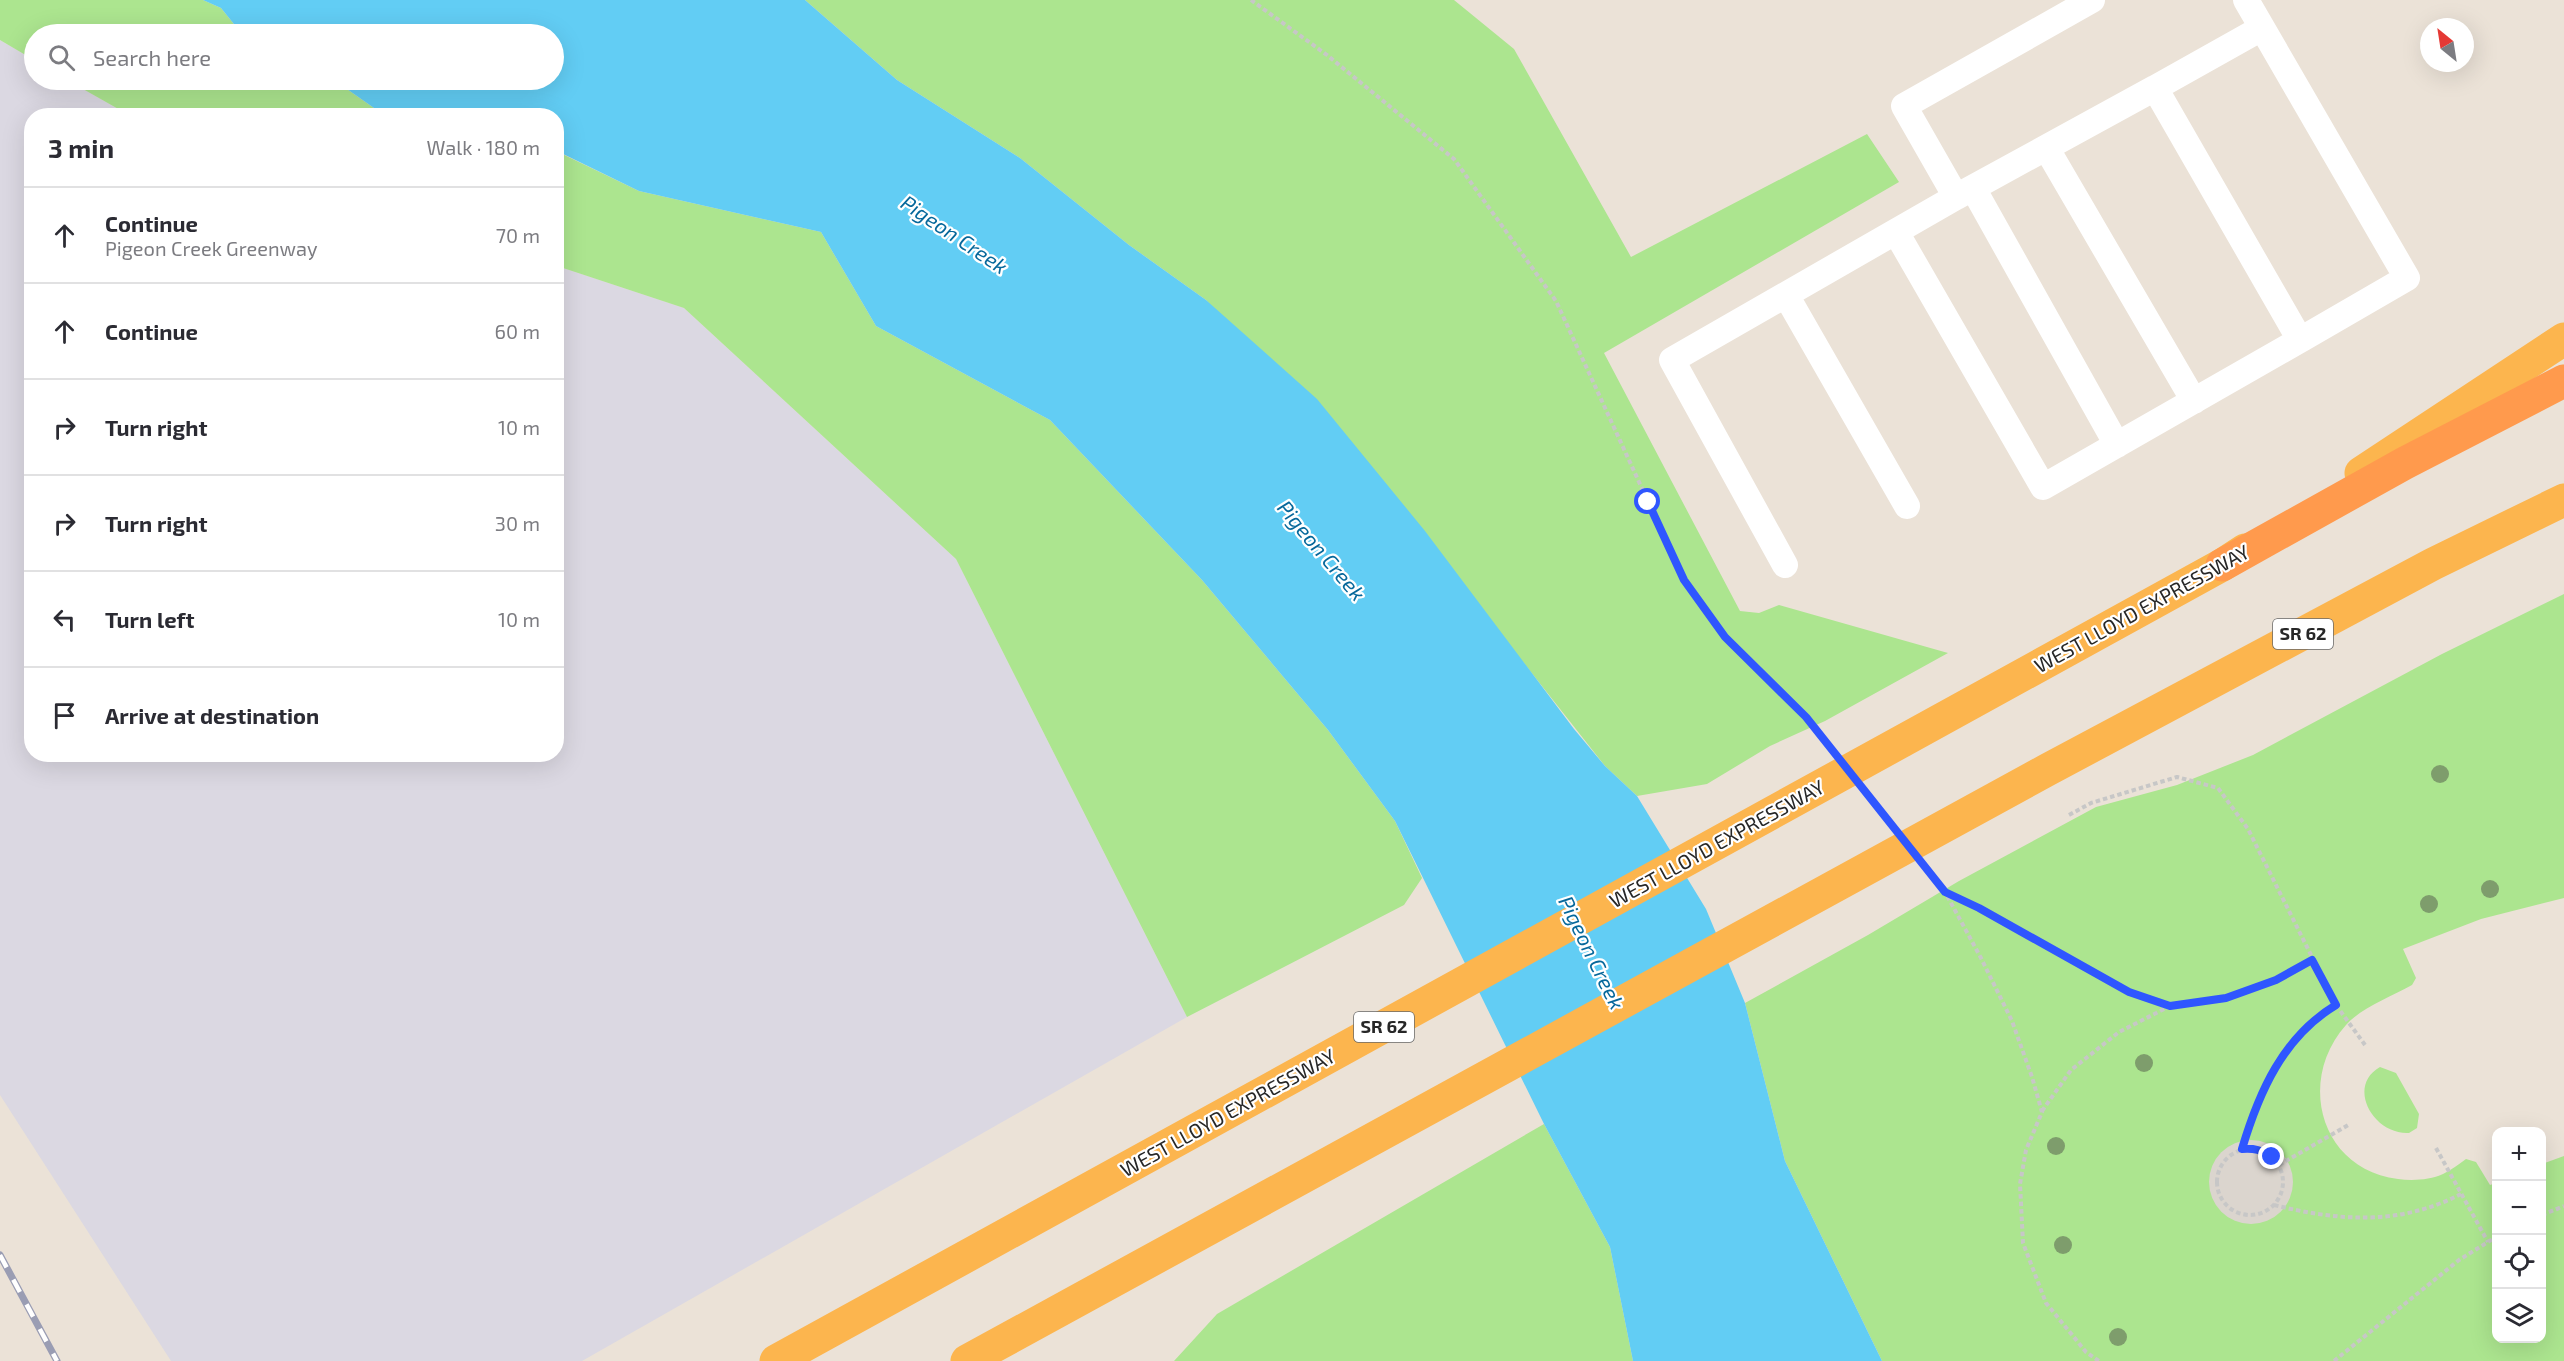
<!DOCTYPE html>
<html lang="en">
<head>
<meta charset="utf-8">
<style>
  :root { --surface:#fff; --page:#f2f2f3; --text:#2b2b33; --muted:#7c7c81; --line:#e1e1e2 }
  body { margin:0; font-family:"Exo 2",sans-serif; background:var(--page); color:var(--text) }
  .controls { position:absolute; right:18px; bottom:18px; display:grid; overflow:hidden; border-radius:12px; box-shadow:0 6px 24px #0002 }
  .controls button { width:54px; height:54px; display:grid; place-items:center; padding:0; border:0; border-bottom:2px solid var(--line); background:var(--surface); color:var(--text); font:30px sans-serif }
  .compass { position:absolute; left:2420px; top:18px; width:54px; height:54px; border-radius:50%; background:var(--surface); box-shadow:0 6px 24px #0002; rotate:330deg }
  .stop { position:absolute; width:18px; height:18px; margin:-14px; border:4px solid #2f56ff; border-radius:50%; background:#fff }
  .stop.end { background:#2f56ff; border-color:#fff; box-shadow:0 2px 6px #0008 }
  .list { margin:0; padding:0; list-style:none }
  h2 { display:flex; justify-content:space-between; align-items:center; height:78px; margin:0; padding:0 24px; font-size:26px }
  h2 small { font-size:20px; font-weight:400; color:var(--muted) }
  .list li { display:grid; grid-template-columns:39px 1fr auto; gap:18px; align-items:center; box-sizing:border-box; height:96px; padding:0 24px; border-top:2px solid var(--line) }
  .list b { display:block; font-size:22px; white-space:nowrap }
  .list p { margin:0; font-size:20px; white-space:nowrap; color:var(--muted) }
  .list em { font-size:20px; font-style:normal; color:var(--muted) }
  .icon { flex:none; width:33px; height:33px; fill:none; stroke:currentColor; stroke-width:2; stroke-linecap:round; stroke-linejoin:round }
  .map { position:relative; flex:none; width:2564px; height:1361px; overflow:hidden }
  .search { position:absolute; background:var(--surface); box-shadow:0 6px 24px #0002; left:24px; top:24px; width:540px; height:66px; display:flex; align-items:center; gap:15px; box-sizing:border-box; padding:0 21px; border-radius:33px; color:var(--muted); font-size:22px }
  .panel { position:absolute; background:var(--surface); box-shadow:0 6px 24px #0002; left:24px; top:108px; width:540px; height:654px; border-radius:24px }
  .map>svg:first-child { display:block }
</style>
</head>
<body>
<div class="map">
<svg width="2564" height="1361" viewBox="0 0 2564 1361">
  <rect width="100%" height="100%" fill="#ebe2d7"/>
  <path fill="#dbd8e2" d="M0,40l34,20v20h33l62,35 -97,1v638h524l1,-488 127,42 272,251 231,458 -605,344h-411l-171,-266z"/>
  <path fill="#ace58f" d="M0,0h203l18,8 21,26h-208v26l-34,-20z
    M805,0h649l60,49 117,208 236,-123 32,48 -295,171 136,258 19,2 20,-8 169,48 -123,68 -55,25 -63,38 -70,12 -32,-30 -82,-104 -317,-362 -77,-55 -109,-87 -123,-78z
    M67,80h267l50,35h-255z
    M556,151l83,40 182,41 55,94 174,94 152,160 126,150 67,91 27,57 -18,27 -217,112 -231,-458 -272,-251 -127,-42z
    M2564,594v304l-83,21 -78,30 13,29 -4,7c-21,12 -50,22 -66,40 -50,56 -25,145 52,154 14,2 32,1 45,-5 8,-4 16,-10 23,-15l10,3 14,23 6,-2v155h46v-174l22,-8v205h-682l-97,-200 -40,-158 123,-68 91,-54 137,-74 81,-22 76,-30 189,-101z
    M2380,1067l16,6 23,41 -2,14 -8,5c-36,2 -63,-47 -29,-66z
    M1544,1124l66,123 23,114h-459l43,-47z"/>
  <path fill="#dbd5ce" d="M2209 1182a42 42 0 1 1 84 0a42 42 0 1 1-84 0Z"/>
  <path fill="#62cdf4" d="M203,0h602l92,80 123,78 109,87 77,55 111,99 108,132 149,198 31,37 32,30 69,113 39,94 40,158 97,200h-249l-23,-114 -66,-123 -149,-303 -67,-91 -126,-150 -152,-160 -174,-94 -55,-94 -182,-41 -82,-40 -1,-35 -172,-1 -50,-35h220v-46h-312l-21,-26z"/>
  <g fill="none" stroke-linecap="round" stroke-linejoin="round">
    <path stroke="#c7c7c7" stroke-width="4" stroke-dasharray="4.5 3" stroke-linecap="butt" d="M1251,0l76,55 127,104 102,142 128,279 41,57 81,80 17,22
      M2069,815l22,-12 86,-26 41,11 30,41 88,176c-53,32 -77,87 -94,144
      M1934,878l11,14 36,66 31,63 20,56 10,35 -16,38 -6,34 3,59 23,60 40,49 13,9
      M1947,893l32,15 150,84 41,13
      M2336,1005l29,40
      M2042,1111l29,-41 48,-38 51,-26 56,-8 50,-18 36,-20
      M2436,1148l52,94
      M2217 1182a33 33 0 1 1 66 0a33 33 0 1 1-66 0Z
      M2279,1165l71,-41
      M2274,1205c65,16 125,21 187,-11
      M2542,1215l22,-9
      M2334,1361l125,-101 37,-23"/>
    <path stroke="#fff" stroke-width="26" d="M2246,0l161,278 -107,62
      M2155,88l107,-60
      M2047,149l147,252
      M1973,188l144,257
      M1896,232l147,255 257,-147 -145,-252 -199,109
      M1786,295l121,211
      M1785,565l-113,-205 284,-163 -52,-91 188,-106"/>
    <path stroke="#fcb54e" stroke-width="33" d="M2361,473l203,-134
      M776,1361l1446,-796 23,-15
      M967,1361l1080,-591 386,-206 131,-64"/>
    <path stroke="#ff9a4d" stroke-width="33" d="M2222,565l183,-102 159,-82"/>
    <defs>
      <path id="rail" d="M0,1255l57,106"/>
    </defs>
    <use href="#rail" stroke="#9a9db3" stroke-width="7"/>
    <use href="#rail" stroke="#fff" stroke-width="4.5" stroke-dasharray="14" stroke-linecap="butt"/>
  </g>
  <g fill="#7e9d6c">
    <circle cx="2440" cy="774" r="9"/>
    <circle cx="2490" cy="889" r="9"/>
    <circle cx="2429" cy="904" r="9"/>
    <circle cx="2144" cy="1063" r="9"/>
    <circle cx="2056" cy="1146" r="9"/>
    <circle cx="2063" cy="1245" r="9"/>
    <circle cx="2118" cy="1337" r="9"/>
  </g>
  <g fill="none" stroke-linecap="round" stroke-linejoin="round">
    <path stroke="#2f56ff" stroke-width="8" d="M1648,502l36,78 41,57 81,80 139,175 34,16 150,84 41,14 56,-8 50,-18 36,-20 24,45c-53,32 -77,87 -94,144 12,-1 20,1 30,8"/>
  </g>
  <g text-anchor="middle" stroke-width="4.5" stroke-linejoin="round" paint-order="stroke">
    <g fill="#fff" stroke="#686868" stroke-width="1.5">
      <rect x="2273" y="619" width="60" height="30" rx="4.5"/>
      <rect x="1354" y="1012" width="60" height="30" rx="4.5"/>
    </g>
    <g font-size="18" font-weight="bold" fill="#272727">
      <text x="2303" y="640">SR 62</text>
      <text x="1384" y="1033">SR 62</text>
    </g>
    <g font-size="20" fill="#272727" stroke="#fff">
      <text transform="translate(2142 609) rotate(-29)" y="7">WEST LLOYD EXPRESSWAY</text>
      <text transform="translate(1717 844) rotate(-29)" y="7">WEST LLOYD EXPRESSWAY</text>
      <text transform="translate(1228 1113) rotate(-29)" y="7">WEST LLOYD EXPRESSWAY</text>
    </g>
    <g font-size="21" font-style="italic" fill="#06689b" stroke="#fff">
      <text transform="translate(954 235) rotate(34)" y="7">Pigeon Creek</text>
      <text transform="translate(1321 551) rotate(50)" y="7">Pigeon Creek</text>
      <text transform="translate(1591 953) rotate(64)" y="7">Pigeon Creek</text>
    </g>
  </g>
</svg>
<div class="controls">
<button>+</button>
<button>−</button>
<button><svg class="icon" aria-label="locate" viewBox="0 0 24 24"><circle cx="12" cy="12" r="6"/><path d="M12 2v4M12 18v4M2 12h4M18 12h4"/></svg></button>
<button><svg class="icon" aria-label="layers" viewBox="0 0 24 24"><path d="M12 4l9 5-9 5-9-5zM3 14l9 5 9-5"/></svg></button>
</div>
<svg class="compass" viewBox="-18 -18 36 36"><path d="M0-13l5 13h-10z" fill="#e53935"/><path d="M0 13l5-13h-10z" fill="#7c7c81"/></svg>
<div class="stop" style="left:1648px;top:502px"></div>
<div class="stop end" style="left:2272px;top:1157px"></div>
<div class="search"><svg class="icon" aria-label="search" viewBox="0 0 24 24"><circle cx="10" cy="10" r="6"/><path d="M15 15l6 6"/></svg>Search here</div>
<section class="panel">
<h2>3 min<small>Walk · 180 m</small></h2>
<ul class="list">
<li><svg class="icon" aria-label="ahead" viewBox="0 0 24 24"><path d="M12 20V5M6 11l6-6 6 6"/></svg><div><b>Continue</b><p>Pigeon Creek Greenway</p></div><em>70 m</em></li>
<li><svg class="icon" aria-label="ahead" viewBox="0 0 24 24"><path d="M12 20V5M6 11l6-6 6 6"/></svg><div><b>Continue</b></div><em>60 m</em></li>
<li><svg class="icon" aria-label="right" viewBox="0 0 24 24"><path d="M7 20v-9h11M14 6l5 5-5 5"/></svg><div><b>Turn right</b></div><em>10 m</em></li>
<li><svg class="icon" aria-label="right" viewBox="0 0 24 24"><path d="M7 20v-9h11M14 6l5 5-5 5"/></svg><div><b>Turn right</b></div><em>30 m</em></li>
<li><svg class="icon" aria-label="left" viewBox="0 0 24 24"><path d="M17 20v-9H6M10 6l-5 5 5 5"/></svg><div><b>Turn left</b></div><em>10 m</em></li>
<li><svg class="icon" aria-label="arrive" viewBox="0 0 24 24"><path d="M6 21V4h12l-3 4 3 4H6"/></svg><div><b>Arrive at destination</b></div></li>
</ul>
</section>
</div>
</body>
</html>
